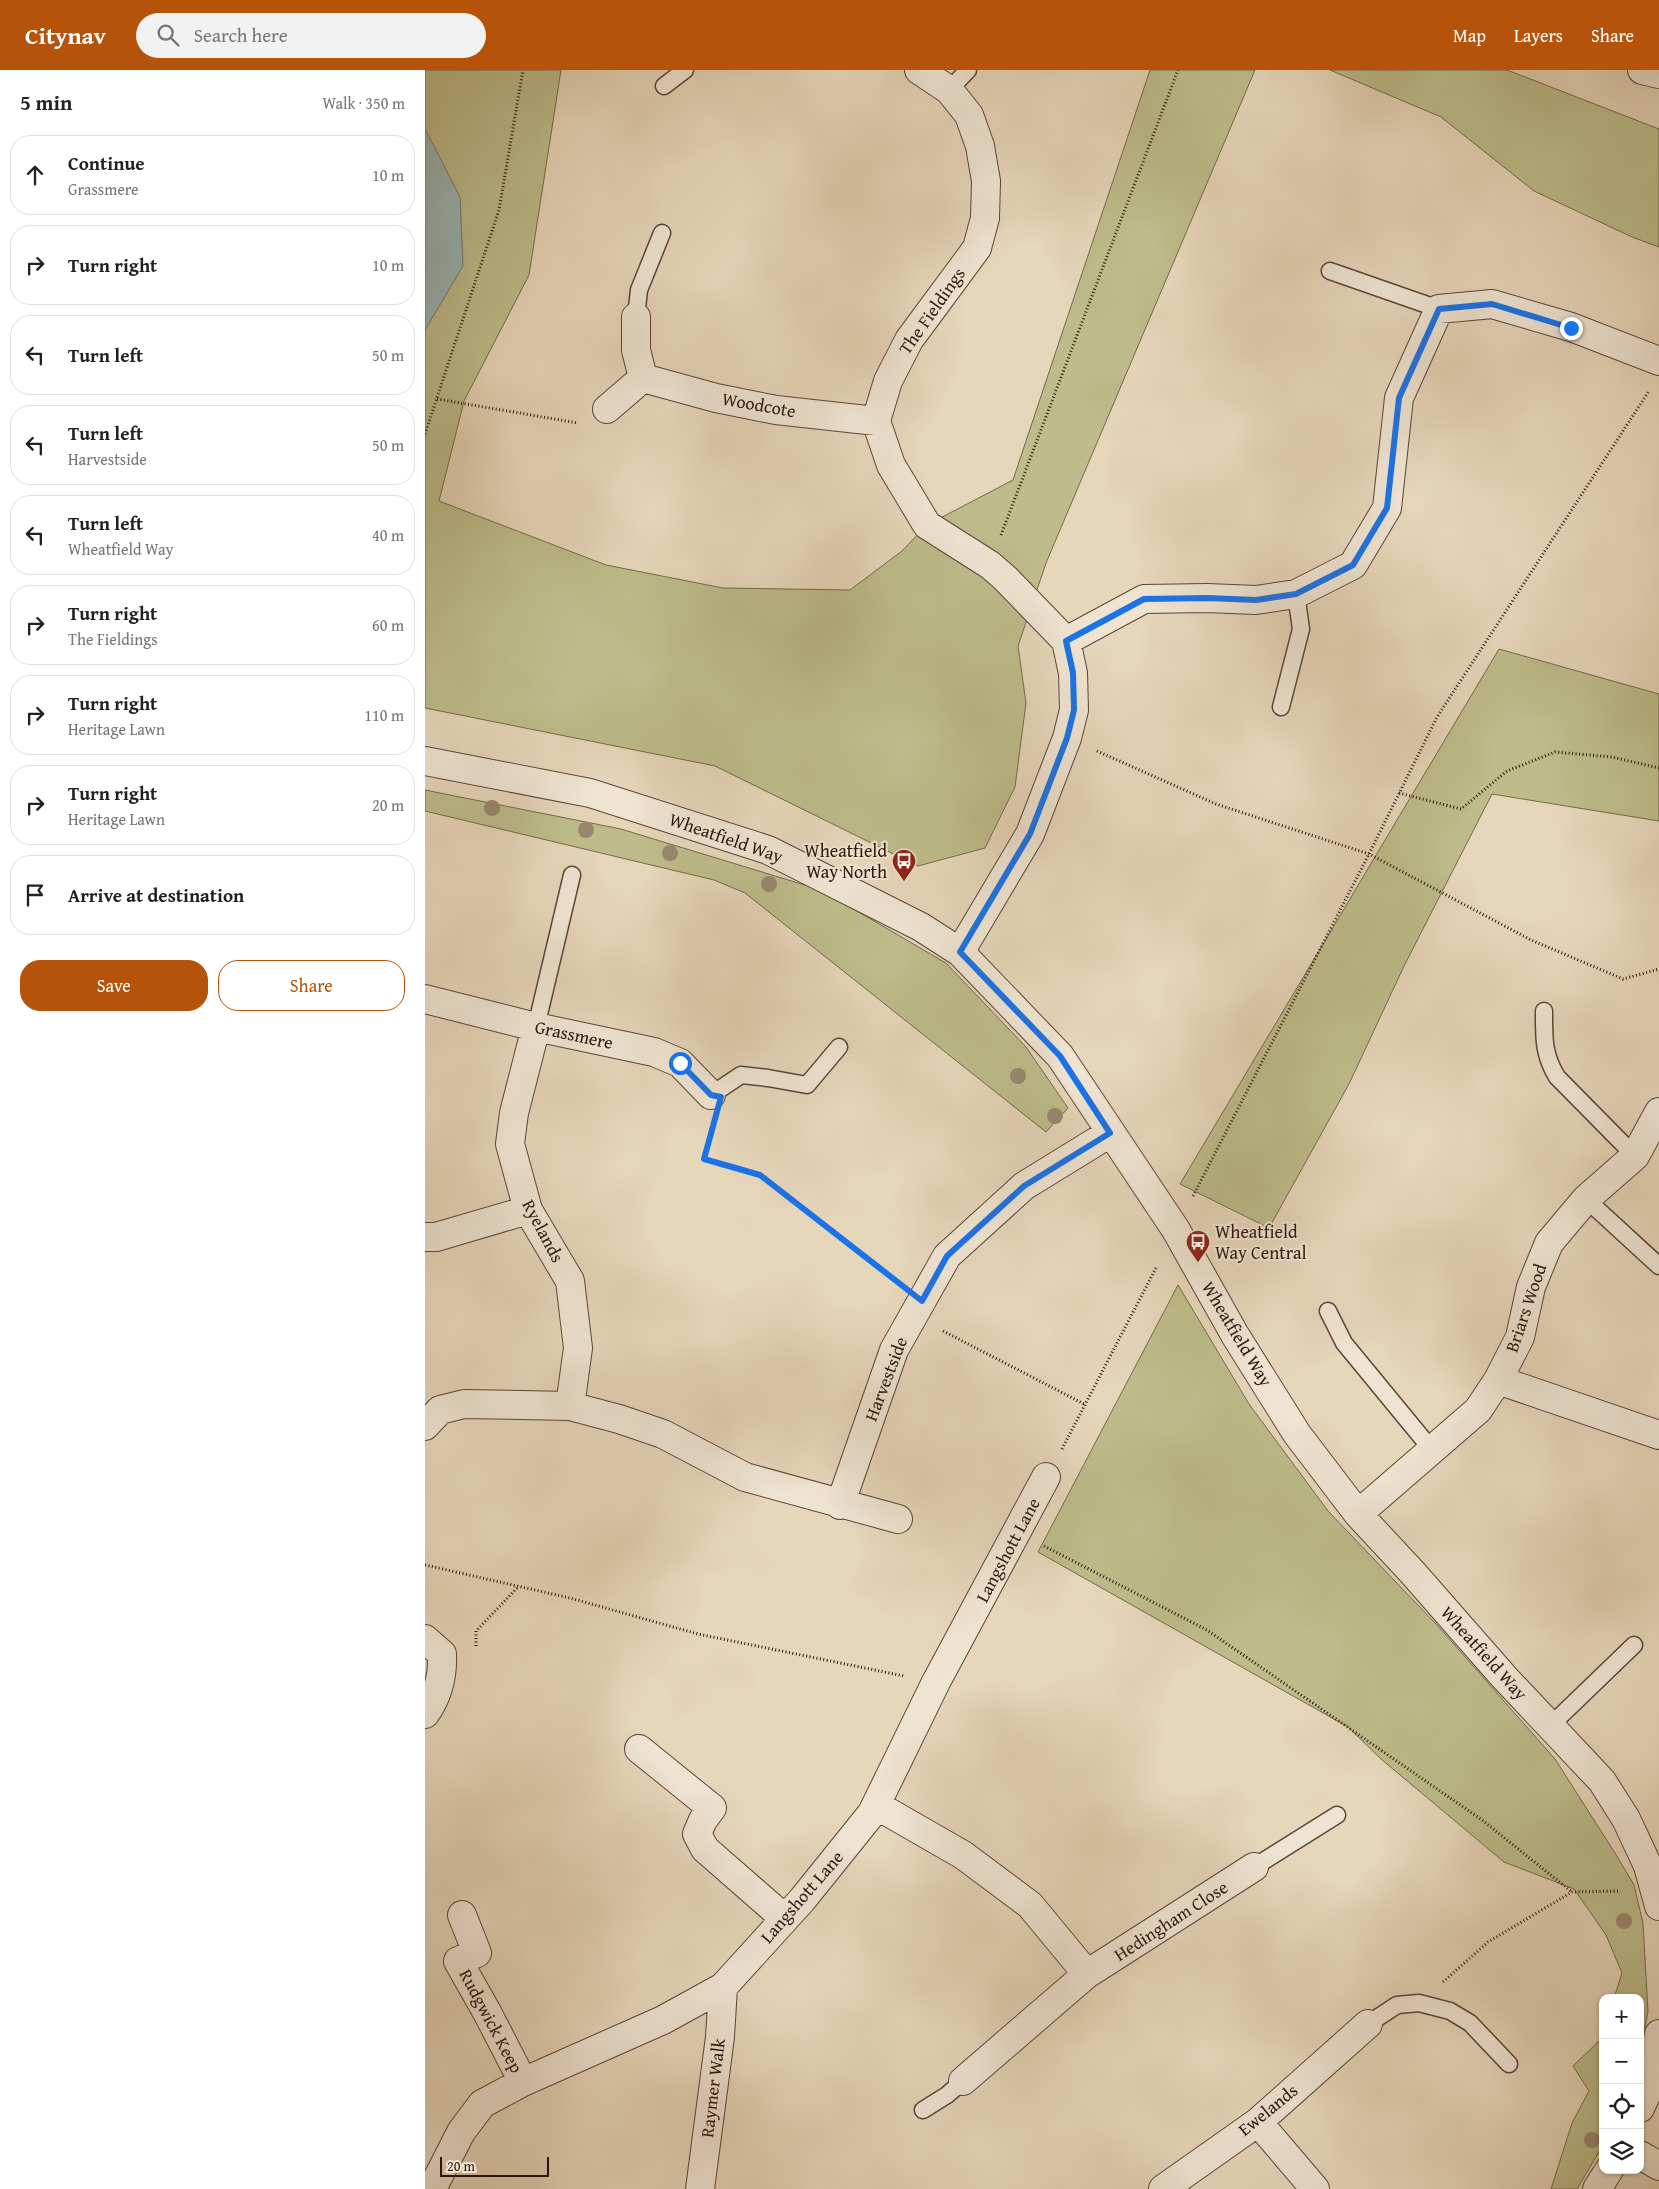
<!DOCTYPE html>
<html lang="en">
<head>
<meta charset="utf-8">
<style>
  :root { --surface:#fff; --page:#f2f2f2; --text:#202124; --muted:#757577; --line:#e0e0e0; --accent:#b45309 }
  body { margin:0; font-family:"Gentium Book Plus",serif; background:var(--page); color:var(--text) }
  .controls { position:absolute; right:15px; bottom:15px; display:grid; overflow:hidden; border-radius:10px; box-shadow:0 1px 4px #0004 }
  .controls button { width:45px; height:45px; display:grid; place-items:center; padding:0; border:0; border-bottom:1px solid var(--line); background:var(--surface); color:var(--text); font:25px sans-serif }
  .scale { position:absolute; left:15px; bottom:12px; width:109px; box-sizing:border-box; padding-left:5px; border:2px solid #2d160d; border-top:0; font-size:14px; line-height:18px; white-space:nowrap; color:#2d160d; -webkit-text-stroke:4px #efe4d2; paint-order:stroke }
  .stop { position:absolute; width:15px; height:15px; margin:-11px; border:4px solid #1a73e8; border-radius:50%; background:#fff }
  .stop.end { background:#1a73e8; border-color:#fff; box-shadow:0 1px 5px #0008 }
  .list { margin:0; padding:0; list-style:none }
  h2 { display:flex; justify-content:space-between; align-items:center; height:65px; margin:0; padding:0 20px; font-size:21px }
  h2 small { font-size:16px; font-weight:400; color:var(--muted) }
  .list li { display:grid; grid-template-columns:32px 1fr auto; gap:15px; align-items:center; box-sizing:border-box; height:80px; margin:0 10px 10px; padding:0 10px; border:1px solid var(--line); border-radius:20px }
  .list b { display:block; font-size:19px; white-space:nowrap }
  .list p { margin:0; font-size:16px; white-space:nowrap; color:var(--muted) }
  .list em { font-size:16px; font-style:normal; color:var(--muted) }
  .actions { display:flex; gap:10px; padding:15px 20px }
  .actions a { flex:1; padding:11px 0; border:1px solid var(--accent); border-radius:20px; text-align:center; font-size:18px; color:var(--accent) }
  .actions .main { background:var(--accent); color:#fff }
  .icon { flex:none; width:28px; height:28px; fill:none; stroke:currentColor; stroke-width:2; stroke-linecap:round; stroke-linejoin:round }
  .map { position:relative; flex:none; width:1234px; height:2119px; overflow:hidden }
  header { display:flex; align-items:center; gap:30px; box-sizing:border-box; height:70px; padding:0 25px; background:var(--accent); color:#fff }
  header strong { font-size:24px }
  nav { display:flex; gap:28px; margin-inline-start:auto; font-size:18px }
  .search { width:350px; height:45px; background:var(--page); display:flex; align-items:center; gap:12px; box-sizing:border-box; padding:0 18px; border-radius:28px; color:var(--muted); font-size:19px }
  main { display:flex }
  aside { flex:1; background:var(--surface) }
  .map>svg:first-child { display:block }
</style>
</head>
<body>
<header>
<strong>Citynav</strong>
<div class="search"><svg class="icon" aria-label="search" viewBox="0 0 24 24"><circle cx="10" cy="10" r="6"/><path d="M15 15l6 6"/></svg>Search here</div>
<nav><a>Map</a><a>Layers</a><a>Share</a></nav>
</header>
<main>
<aside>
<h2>5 min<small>Walk · 350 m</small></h2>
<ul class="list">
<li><svg class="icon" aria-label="ahead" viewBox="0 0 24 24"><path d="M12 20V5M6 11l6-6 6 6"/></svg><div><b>Continue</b><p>Grassmere</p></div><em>10 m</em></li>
<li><svg class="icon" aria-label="right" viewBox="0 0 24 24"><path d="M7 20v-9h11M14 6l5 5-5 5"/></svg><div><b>Turn right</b></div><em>10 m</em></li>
<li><svg class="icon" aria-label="left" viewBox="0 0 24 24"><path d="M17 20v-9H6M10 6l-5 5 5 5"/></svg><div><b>Turn left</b></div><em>50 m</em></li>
<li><svg class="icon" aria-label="left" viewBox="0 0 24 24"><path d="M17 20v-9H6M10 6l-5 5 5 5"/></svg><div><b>Turn left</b><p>Harvestside</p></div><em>50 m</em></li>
<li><svg class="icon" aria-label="left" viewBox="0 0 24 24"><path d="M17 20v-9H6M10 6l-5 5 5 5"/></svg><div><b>Turn left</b><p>Wheatfield Way</p></div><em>40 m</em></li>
<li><svg class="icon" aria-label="right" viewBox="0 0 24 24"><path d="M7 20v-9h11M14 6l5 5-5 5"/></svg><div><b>Turn right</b><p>The Fieldings</p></div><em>60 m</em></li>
<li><svg class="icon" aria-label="right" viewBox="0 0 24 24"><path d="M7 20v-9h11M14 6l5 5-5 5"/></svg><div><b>Turn right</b><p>Heritage Lawn</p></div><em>110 m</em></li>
<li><svg class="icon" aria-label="right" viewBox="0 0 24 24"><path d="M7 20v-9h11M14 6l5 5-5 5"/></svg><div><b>Turn right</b><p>Heritage Lawn</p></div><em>20 m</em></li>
<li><svg class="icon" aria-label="arrive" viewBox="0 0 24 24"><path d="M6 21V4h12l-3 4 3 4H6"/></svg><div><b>Arrive at destination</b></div></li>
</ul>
<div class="actions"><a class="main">Save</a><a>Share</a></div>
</aside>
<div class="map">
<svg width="1234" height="2119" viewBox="0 0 1234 2119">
  <rect width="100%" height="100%" fill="#e6d6ba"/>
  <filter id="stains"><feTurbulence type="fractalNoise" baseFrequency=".004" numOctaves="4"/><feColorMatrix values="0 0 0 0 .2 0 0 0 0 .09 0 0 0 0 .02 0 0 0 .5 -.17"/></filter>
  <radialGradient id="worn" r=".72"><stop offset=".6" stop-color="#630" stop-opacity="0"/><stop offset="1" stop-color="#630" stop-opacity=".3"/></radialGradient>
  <path fill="#bdbc8a" stroke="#75694c" d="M0,0h136l-32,205 -65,126 -25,100 167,64 117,23 127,2 52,-39 25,-26 86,-45 137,-410h105l-209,493 -28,83 8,57 -11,84 -30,61 -67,18 -203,-100 -290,-58z
    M905,0h177l152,59v118l-27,-10 -98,-46 -93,-74z
    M1074,579l160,45v127l-167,-27 -88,172 -55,118 -80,144 -89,-44z
    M0,720l196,39 200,61 125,73 80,84 42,61 -22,24 -301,-239 -31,-13 -289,-69z
    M753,1215l71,119 79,107 109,114 118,134 60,94 19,32 9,38 5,89 -8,36v-50h-26l8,-25 -16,-38 -32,-46 -70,-27 -123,-103 -33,-32 -310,-175z
    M1178,1963v112l-26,44h-26l21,-66 17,-32 -16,-25 27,-26z"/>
  <path fill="#98b7b7" stroke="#6d7773" d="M0,59l35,68 3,69 -38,64z"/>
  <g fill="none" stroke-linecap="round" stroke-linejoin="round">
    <defs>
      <path id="lane" d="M239,16l21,-16
        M524,20l19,-20
        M905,201l109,38
        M211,247l3,-27 23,-57
        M856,637l20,-78 -5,-35
        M1119,941c0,26 -1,43 13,66l78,79
        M111,957l36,-152
        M286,1025l30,-20 27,3 39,7 32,-38
        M1161,1129l73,67
        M903,1241l16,32 88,107
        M1125,1656l84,-81
        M829,1797l83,-52
        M943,1954l29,-19 22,-2 31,8 20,12 39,41
        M498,2040l24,-15 16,-14"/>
      <path id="street" d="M494,0l30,20 20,25 11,31 6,35 -1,37 -8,30 -68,92 -21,41 -12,40 15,44 36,60 63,40 15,13 61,63 7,32 1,37 -7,28 -37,96 -70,118
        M1217,0l17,4
        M218,308l73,20 60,12 100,11
        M182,339l36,-31 -7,-28v-33
        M641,571l78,-42 63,-1 49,2 40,-6 57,-29 34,-57 12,-110 40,-89 53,-5 79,23 88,34
        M0,691l165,32 178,57 153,77 39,25 100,104 116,174 59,105 62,99 61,80 54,58 92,105 98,104 24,38 22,47 11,40
        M0,929l111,28 118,25 26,11 31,32
        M111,957l-22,86 -4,31 18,66 42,71 8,67 -8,58
        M0,1167h11l92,-27
        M1073,1310l161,55
        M0,1356l15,-16 24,-6 106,2 49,13 44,15 82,43 153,42
        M415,1435l54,-155 53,-94 77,-70 86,-53
        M933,1444l120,-104 20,-30 22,-43 11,-50 18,-44 37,-44 49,-43 24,-44
        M0,1569l17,15c1,23 -4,42 -17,60
        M214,1679l73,59 -9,12 -6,14 8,15 79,69
        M451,1735l87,50 67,50 57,69
        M37,1845l15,38 -19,8 30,53 35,68
        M538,2011l124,-107 167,-107
        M1215,2038l8,-17 11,-57
        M833,2052l57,67
        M1215,2085l19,11
        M7,2119l29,-57 21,-28 41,-22 140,-62 60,-33 79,-87 70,-87 64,-131 110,-205
        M275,2119l20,-152 3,-50
        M738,2119l95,-67 110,-98
        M1172,2119l12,-19"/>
    </defs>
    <use href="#lane" stroke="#5b4638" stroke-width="19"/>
    <use href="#street" stroke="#5b4638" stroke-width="30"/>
    <path stroke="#2d160d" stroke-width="3" stroke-dasharray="1 2.5" stroke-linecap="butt" d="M12,329l141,24
      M0,364l74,-224 24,-140
      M576,465l177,-465
      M672,681l119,53 153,50 162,86 92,39 36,-10
      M974,723l62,16 46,-38 48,-19 57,5 47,11
      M288,1056l-9,33 56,16 135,106
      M768,1126l176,-342 68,-137 212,-326
      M518,1261l143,74
      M637,1379l95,-183
      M619,1476l163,84 275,190 90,72
      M0,1495l145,33 128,36 206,42
      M51,1576v-15l42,-44
      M1018,1912l45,-40 84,-50 48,-1"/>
    <use href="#lane" stroke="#efe4d2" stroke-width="16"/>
    <use href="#street" stroke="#efe4d2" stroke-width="28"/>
  </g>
  <g fill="#98886f">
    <circle cx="67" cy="738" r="8"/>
    <circle cx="161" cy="760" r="8"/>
    <circle cx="245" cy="783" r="8"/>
    <circle cx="344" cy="814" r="8"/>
    <circle cx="593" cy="1006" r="8"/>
    <circle cx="630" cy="1046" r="8"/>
    <circle cx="1199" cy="1851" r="8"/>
    <circle cx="1167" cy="2070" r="8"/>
  </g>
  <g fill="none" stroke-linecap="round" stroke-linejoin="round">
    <path stroke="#1a73e8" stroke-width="6" d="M255,993l31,32 10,2 -17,62 56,16 162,126 25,-45 77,-70 86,-53 -50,-77 -100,-104 70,-118 37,-96 7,-28 -1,-37 -7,-32 78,-42 63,-1 49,2 40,-6 57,-29 34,-57 12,-110 40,-89 53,-5 79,24"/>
  </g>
  <defs>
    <symbol id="bus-pin" viewBox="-11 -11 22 30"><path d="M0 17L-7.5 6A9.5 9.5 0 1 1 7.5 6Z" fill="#8f2418" stroke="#efe4d2"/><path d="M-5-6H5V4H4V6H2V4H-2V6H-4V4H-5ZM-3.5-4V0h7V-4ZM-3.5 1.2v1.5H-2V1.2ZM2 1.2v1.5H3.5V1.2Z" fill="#fff"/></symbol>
  </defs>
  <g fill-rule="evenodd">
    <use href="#bus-pin" x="465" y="777" width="28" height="38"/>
    <use href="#bus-pin" x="759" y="1158" width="28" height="38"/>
  </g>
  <g text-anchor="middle" stroke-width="4" stroke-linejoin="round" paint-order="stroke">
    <g font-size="18" fill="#2d160d" stroke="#efe4d2">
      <text transform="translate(507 241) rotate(-55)" y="6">The Fieldings</text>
      <text transform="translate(334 335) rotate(10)" y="6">Woodcote</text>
      <text transform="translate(301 768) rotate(19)" y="6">Wheatfield Way</text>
      <text transform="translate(149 965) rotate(12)" y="6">Grassmere</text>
      <text transform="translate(118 1161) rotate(62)" y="6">Ryelands</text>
      <text transform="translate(1101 1238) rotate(-71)" y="6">Briars Wood</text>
      <text transform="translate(812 1264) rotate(59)" y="6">Wheatfield Way</text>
      <text transform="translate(461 1309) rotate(-69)" y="6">Harvestside</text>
      <text transform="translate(583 1480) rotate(-62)" y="6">Langshott Lane</text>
      <text transform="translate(1059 1583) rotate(48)" y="6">Wheatfield Way</text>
      <text transform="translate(377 1827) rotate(-49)" y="6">Langshott Lane</text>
      <text transform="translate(746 1851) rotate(-33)" y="6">Hedingham Close</text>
      <text transform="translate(66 1951) rotate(62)" y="6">Rudgwick Keep</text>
      <text transform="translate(288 2018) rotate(-83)" y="6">Raymer Walk</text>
      <text transform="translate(843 2040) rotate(-39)" y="6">Ewelands</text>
    </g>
    <g font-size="18" fill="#2d160d" stroke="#efe4d2" text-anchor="end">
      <text x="462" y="787">Wheatfield<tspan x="462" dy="21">Way North</tspan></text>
      <text x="790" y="1168" text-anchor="start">Wheatfield<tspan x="790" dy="21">Way Central</tspan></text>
    </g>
  </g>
  <rect width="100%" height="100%" filter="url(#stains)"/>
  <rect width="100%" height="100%" fill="url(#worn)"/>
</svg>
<div class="controls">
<button>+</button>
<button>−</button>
<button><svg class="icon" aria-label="locate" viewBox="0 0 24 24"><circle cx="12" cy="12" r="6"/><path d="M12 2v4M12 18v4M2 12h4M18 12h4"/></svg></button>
<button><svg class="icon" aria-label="layers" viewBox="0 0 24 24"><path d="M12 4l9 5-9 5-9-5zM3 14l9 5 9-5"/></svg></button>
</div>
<div class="scale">20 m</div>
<div class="stop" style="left:255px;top:993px"></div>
<div class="stop end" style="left:1146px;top:258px"></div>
</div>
</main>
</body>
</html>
